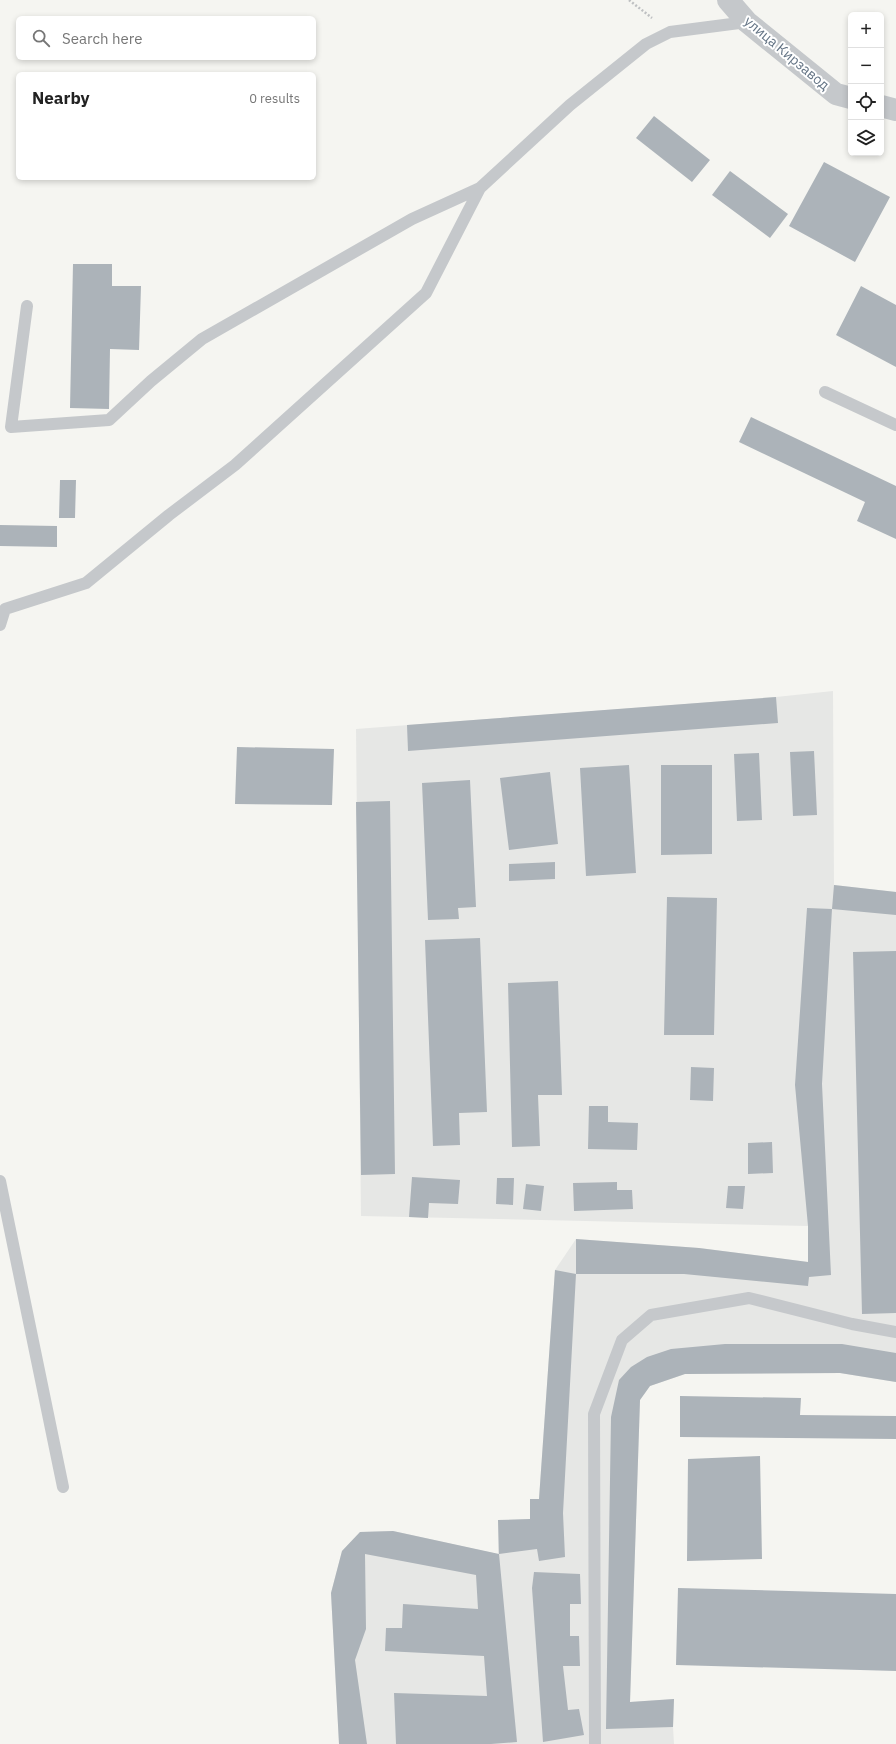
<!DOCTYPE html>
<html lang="en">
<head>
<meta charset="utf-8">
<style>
  :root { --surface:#fff; --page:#f2f2f2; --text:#222; --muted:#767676; --line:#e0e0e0 }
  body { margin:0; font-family:"IBM Plex Sans",sans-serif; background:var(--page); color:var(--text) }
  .controls { position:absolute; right:12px; top:12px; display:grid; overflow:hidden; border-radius:6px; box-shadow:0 2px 6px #0003 }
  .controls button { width:36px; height:36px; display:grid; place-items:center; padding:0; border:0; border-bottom:1px solid var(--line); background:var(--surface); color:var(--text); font:20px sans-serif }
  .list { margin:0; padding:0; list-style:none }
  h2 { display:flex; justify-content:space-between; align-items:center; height:52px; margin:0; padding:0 16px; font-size:17px }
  h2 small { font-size:13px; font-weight:400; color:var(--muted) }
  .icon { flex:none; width:22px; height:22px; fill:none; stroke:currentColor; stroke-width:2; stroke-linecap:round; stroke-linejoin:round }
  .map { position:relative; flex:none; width:896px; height:1744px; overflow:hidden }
  .search { position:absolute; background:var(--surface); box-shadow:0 2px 6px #0003; left:16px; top:16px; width:300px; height:44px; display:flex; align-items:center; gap:10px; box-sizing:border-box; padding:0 14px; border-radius:6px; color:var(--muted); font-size:15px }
  .panel { position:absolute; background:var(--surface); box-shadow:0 2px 6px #0003; left:16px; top:72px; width:300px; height:108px; border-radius:6px }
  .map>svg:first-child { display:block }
</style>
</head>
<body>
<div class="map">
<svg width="896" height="1744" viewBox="0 0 896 1744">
  <rect width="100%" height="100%" fill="#f5f5f1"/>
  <path fill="#e6e7e5" d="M833,691l1,194 62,7v490l-56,-9 -155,1 -35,12 -10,14 -10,302 44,-3 -1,28 1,17h-335l-8,-151 11,-42 18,-19 33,-1 105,23v-34l32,-1v-20h9l16,-229 21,-31 123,9 109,14v-36l-447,-10 -5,-487 420,-32z"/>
  <path fill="#acb3b9" d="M654,116l56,44 -18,22 -56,-44z
    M824,162l66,35 -35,65 -66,-36z
    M730,171l58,43 -18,24 -58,-43z
    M73,264h39v22h29l-2,64 -29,-1 -1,60 -39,-1z
    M861,286l35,19v62l-60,-32z
    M751,417l145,69v53l-39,-18 8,-19 -126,-60z
    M60,480h16l-1,38h-16z
    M0,525l57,1v21l-57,-1z
    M776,697l2,26 -370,28 -1,-26z
    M237,747l97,2 -2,56 -97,-1z
    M814,751l3,64 -24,1 -3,-64z
    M759,753l3,67 -25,1 -3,-67z
    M629,765l7,108 -50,3 -6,-108z
    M661,765h51v89l-51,1z
    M550,772l8,72 -49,6 -9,-72z
    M470,780l6,127 -18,1 1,11 -31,1 -6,-137z
    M390,801l5,373 -34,1 -5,-373z
    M555,862v17l-46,2v-17z
    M834,885l62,7v23l-64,-6z
    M667,897l50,1 -3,137h-50z
    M807,908l25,1 -10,175 9,191 -22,2 -1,9 -124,-12h-108v-35l123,9 109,14v-36l-13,-141z
    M480,938l7,174 -28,1 1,32 -27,1 -8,-206z
    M896,951v362l-34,1 -9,-362z
    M558,981l4,114h-24l2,51 -28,1 -4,-164z
    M691,1067l23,1 -1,33 -23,-1z
    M589,1106h19v16l30,1 -1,27 -49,-1z
    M772,1142l1,31 -25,1v-31z
    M412,1177l48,3 -2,24 -29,-1 -1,15 -19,-1z
    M497,1178h17l-1,27 -17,-1z
    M617,1182v8h15l1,19 -59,2 -1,-28z
    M526,1184l18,2 -3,25 -18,-2z
    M728,1186h17l-2,23 -17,-1z
    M555,1270l21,4 -13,239 2,44 -26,4 -2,-12 -38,5 18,188 -26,2h-95l-2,-51 93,3 -3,-40 -99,-5 1,-23h16l1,-24 75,5 -2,-34 -111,-21 1,75 -11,31 12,84h-28l-8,-151 11,-42 18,-19 33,-1 106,23 -1,-34 32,-1v-20h9z
    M725,1344h117l54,9v29l-56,-9 -155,1 -35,12 -10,14 -10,302 44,-3 -1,28 -67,2 5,-312 8,-37 12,-13 16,-10 24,-8z
    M680,1396l121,2 -1,17 96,1v23l-216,-2z
    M760,1456l2,103 -75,2 1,-102z
    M534,1572l46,2 1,30h-11v32h9l1,30h-17l5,44 11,-1 5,26 -41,7 -11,-154z
    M678,1588l218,6v77l-220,-6z"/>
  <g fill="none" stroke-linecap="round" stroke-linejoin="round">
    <path stroke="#bec0c2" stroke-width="2.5" stroke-dasharray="2 2" stroke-linecap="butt" d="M629,0l23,18"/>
    <path stroke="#c5c8cb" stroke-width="12" d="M27,306l-16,121 98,-7 42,-39 51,-42 210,-120 68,-31 90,-83 76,-61 24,-12 77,-10
      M825,392l71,33
      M0,625l5,-16 81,-26 83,-68 66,-50 191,-172 54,-105
      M0,1181l63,306
      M595,1744l-1,-330 28,-74 29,-25 98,-17 103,26 44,8"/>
    <path stroke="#c5c8cb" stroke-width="22" d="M728,0l19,22 89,72 15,4
      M881,106l15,4"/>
  </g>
  <g text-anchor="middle" stroke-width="4" stroke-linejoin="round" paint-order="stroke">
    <g font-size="14" fill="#637384" stroke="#fff">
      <text transform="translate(787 53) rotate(40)" y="5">улица Кирзавод</text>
    </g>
  </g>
</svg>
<div class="controls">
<button>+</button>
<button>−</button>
<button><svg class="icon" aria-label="locate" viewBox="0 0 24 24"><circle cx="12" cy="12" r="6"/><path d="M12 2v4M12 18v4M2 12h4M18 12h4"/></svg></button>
<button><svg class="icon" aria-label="layers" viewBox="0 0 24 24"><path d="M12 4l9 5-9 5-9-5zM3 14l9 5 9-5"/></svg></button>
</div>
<div class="search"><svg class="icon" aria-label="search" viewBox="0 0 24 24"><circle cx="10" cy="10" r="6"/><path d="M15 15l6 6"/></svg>Search here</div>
<section class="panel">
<h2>Nearby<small>0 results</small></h2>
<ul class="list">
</ul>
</section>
</div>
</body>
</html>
